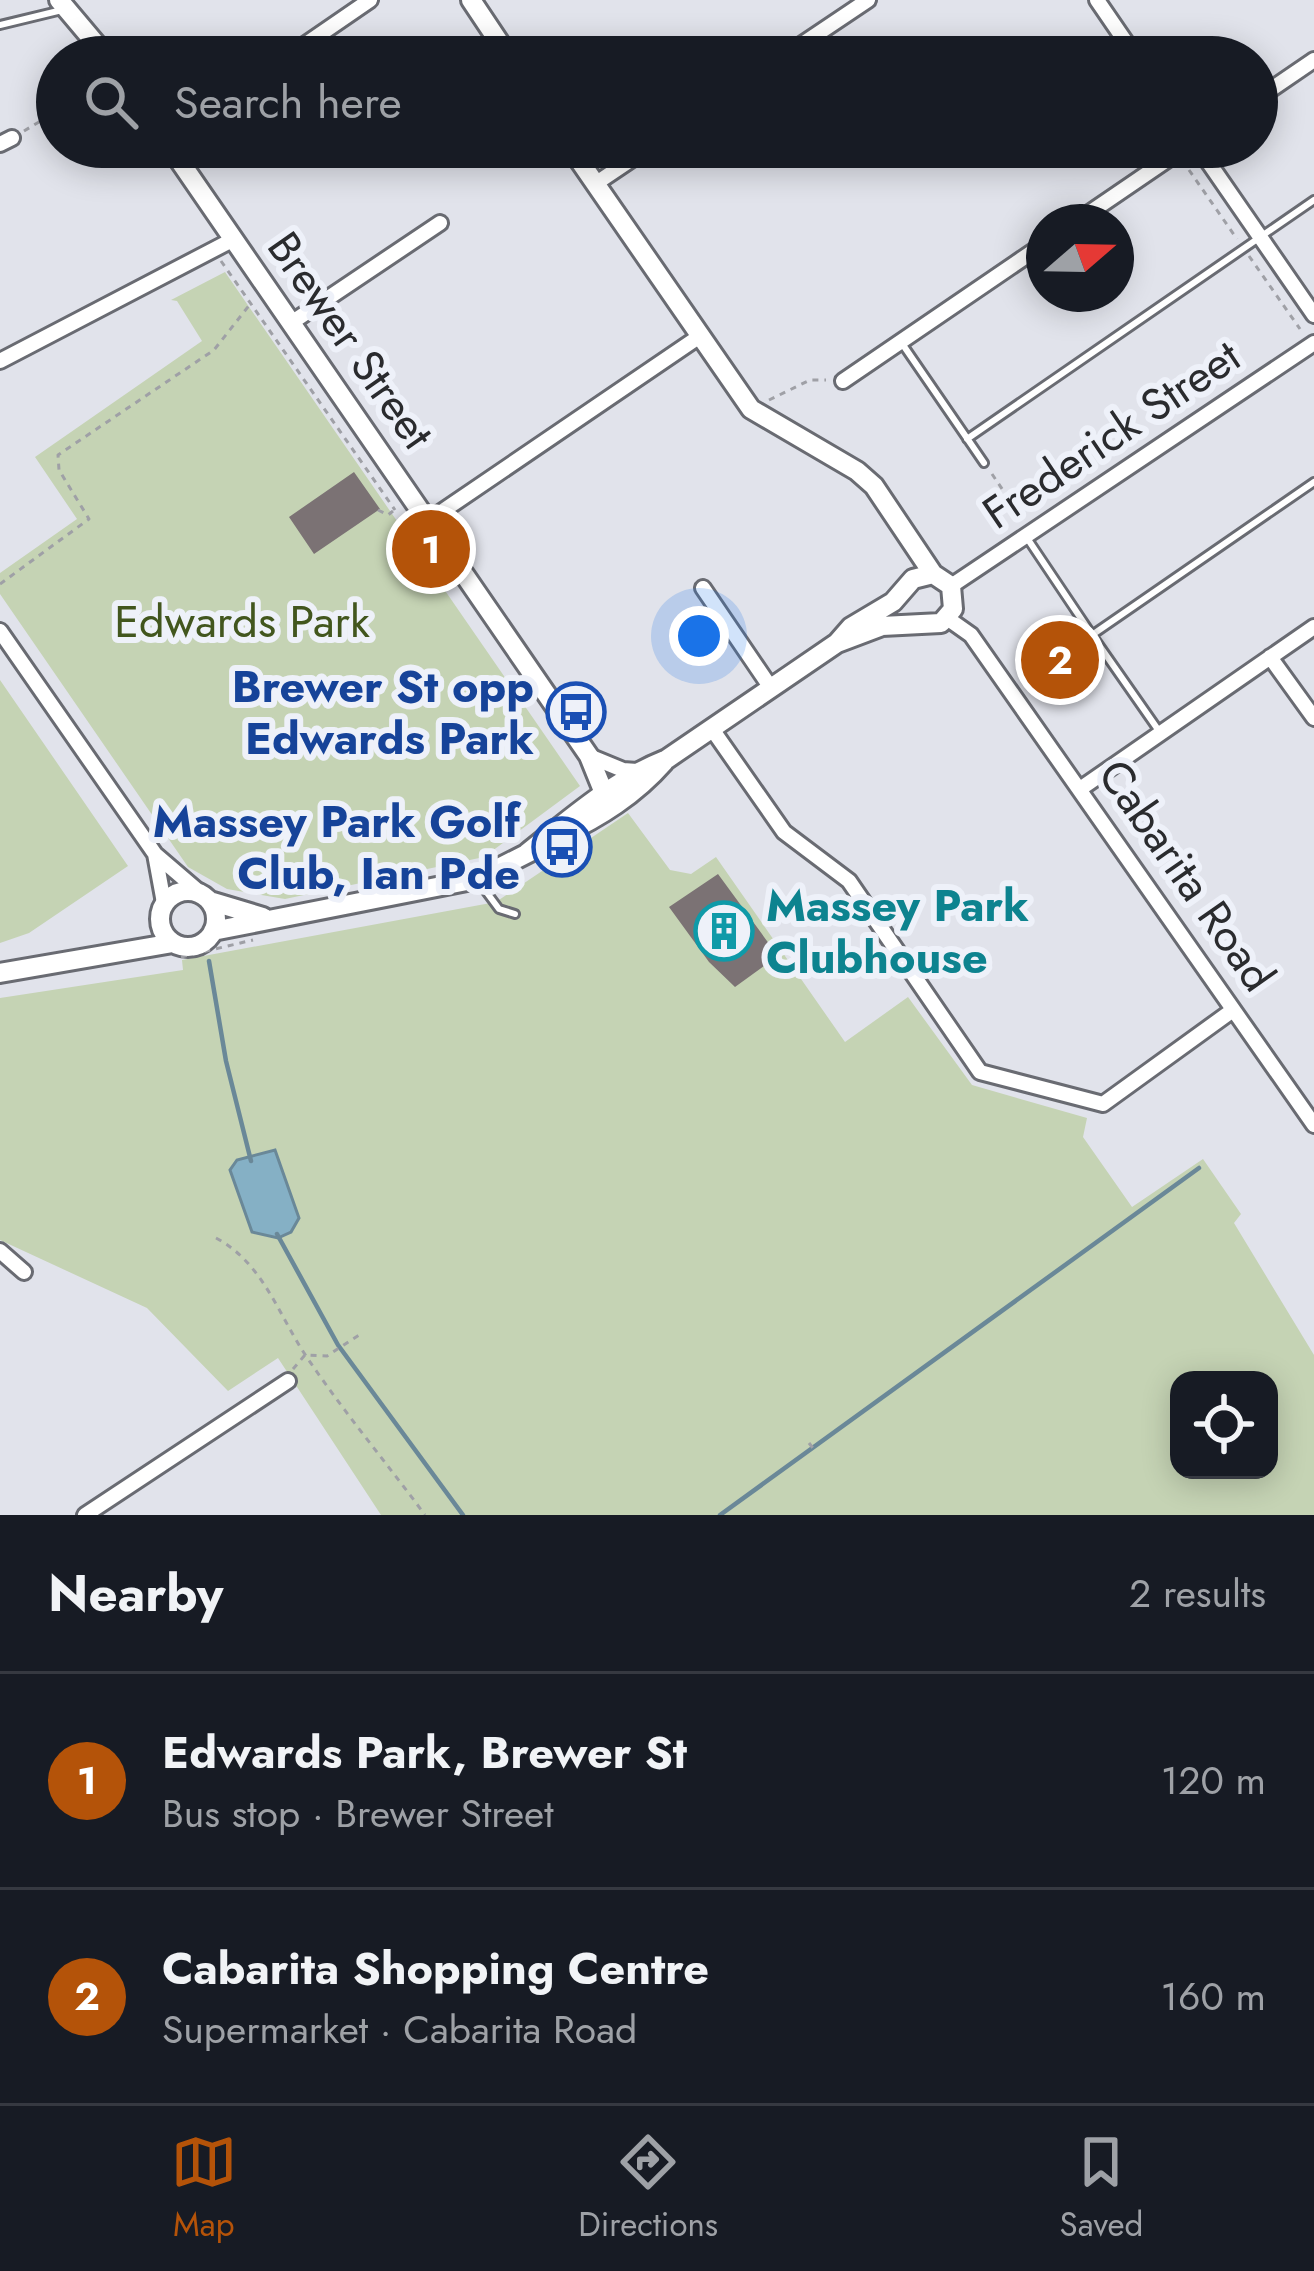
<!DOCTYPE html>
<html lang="en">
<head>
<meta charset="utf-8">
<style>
  :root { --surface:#171b24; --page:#242831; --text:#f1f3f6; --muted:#9ea1a6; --line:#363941; --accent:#b45309 }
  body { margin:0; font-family:Jost,sans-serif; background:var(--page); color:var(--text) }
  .controls { position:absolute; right:36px; bottom:36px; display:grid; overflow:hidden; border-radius:24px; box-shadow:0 6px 30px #0003 }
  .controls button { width:108px; height:108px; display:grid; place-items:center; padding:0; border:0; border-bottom:3px solid var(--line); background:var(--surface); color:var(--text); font:60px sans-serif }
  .compass { position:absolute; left:1026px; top:204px; width:108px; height:108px; border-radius:50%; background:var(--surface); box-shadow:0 6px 30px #0003; rotate:70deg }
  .you { position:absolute; left:699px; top:636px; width:42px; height:42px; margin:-30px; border:9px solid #fff; border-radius:50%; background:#1a73e8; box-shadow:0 0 0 18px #1a73e833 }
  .badge { display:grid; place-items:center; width:78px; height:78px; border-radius:50%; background:var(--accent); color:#fff; font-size:39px; font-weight:700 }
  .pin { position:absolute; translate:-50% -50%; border:6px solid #fff; box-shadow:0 3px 12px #0006 }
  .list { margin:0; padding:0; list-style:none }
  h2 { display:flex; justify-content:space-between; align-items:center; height:156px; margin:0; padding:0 48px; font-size:51px }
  h2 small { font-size:39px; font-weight:400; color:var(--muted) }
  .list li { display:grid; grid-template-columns:78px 1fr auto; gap:36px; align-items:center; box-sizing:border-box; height:216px; padding:0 48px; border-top:3px solid var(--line) }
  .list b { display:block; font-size:45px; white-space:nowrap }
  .list p { margin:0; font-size:39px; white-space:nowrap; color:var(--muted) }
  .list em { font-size:39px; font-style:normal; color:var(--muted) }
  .icon { flex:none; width:66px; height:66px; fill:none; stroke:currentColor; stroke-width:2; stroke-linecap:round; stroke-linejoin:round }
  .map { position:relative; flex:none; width:1314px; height:1515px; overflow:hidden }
  .search { position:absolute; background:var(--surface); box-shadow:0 6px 30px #0003; left:36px; right:36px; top:36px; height:132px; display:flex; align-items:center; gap:30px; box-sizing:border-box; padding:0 42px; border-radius:66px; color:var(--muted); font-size:45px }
  .sheet { height:588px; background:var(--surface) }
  nav { display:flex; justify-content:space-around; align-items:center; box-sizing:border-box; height:168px; border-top:3px solid var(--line); background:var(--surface); font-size:33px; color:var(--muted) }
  nav a { display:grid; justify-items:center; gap:6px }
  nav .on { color:var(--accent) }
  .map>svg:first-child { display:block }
</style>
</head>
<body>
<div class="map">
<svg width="1314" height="1515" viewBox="0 0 1314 1515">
  <rect width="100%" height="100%" fill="#e1e3eb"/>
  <path fill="#c5d3b4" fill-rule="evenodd" d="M225,272l355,514 -96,71 -199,42 -58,-10 -39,-22 -188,-273v-21l77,-54 -42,-62 167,-116 -25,-40 -6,-1z
    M0,680l128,186 -99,67 -29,10z
    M628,813l42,57 21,4 25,-17 129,185 63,-45 64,88 115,33 -4,19 49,70 71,-48 38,55 -7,9 80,132v160h-933l-103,-157 -50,33 -81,-83 -147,-68v-242l183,-28 -1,-10 314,-58zM1179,1380h90v90h-90z"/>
  <path fill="#85b0c5" stroke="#6a8898" stroke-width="3" d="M275,1150l24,68 -8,14 -13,6 -26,-6 -22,-62 7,-10z"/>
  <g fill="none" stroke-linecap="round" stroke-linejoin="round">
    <path stroke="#6a8898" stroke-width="4.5" d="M209,961l17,100 25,100
      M277,1234l61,111 125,170
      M720,1515l479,-347"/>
  </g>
  <path fill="#7b7274" d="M354,472l26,37 -66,45 -25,-37z
    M718,874l60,82 -43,31 -26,-25 -40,-55z"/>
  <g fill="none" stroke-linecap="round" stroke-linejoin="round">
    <defs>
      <path id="lane" d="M0,25l62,-15
        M901,342l83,121
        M967,439l347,-239
        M1027,538l65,97
        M1159,731l-67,-96 222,-153
        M479,882l20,27 16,5"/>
      <path id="street" d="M1097,0l39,57
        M287,57l83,-57
        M783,57l85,-57
        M1257,99l57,-39
        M0,144l12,-6
        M1198,147l116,168
        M595,184l55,-37
        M1076,222l110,-75
        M291,323l149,-100
        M0,361l234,-122
        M843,381l201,-137
        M428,521l272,-185
        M951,586l363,-243
        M703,588l68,100
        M947,618l24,17 343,490
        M0,631l155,223 49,42
        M1270,657l44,61
        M712,729l72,103 65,49 131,191 123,32 130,-94
        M589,756l34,14 14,1
        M1080,789l234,-162
        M155,854l9,49
        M0,1251l24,21
        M85,1515l203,-134"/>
      <path id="secondary" d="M59,0l48,57
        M471,0l38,57
        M170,147l419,609 15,37
        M570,147l181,262 106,62 17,15 59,88
        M560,836c40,-19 75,-41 104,-74
        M527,853c45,-36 87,-73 140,-94l170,-116 45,-17 59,-3 12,-14 -2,-23 -18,-12 -20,5 -20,23 -42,25 -14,16
        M160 919a28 28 0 1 1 56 0a28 28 0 1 1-56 0Z
        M210,901l53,16
        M213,931l264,-52 59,-30
        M0,973l173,-30"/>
    </defs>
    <use href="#lane" stroke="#696b72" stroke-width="12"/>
    <use href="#street" stroke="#696b72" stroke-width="20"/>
    <use href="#secondary" stroke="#696b72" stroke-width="24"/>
    <path stroke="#9fa0a6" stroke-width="3" stroke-dasharray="6 6" stroke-linecap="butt" d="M24,131l33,-20
      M1189,170l48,69
      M1249,256l51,73
      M221,261l174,249
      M769,400l41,-20h16
      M992,474l29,43
      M378,510l10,5 5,-4
      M0,584l89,-65 -30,-49 -1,-15 156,-105 37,-47
      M181,957l72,-17
      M216,1238c47,25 62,76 90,118 37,55 80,106 119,159
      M293,1369l12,-14 22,1 35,-23
      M809,1443l7,9"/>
    <use href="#lane" stroke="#fff" stroke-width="6"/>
    <use href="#street" stroke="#fff" stroke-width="14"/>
    <use href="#secondary" stroke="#fff" stroke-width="18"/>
  </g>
  <defs>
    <symbol id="bus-ring" viewBox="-11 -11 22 22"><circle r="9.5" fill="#eef1f9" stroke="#1a4fb4" stroke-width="1.5"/><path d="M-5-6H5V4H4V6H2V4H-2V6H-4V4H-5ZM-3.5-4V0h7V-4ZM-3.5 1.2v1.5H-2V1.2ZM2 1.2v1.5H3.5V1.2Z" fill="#1a4fb4"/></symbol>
    <symbol id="building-ring" viewBox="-11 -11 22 22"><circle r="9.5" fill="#eef1f9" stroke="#0f9aa8" stroke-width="1.5"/><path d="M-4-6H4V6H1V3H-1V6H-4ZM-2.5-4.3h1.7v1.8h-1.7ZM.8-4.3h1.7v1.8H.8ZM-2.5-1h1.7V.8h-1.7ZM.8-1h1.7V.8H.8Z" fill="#0f9aa8"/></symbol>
  </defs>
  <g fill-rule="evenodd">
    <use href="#bus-ring" x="543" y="679" width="66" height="66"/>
    <use href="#bus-ring" x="529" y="814" width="66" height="66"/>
    <use href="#building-ring" x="691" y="898" width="66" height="66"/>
  </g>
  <g text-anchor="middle" stroke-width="12" stroke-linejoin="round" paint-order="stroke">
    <g font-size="45" fill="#2a2b2e" stroke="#eef1f9">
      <text transform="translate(351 340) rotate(55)" y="16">Brewer Street</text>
      <text transform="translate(1111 434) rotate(-34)" y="16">Frederick Street</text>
      <text transform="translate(1187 875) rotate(55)" y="16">Cabarita Road</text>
    </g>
    <g font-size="45" fill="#42561e" stroke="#eef1f9">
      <text x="242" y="637">Edwards Park</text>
    </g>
    <g font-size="45" font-weight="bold" fill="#164399" stroke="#eef1f9" text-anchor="end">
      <text x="534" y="702">Brewer St opp<tspan x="534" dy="52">Edwards Park</tspan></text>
      <text x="520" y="837">Massey Park Golf<tspan x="520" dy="52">Club, Ian Pde</tspan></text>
    </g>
    <g font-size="45" font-weight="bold" fill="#0d838f" stroke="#eef1f9" text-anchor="start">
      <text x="766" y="921">Massey Park<tspan x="766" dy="52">Clubhouse</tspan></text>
    </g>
  </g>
</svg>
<div class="controls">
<button><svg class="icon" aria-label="locate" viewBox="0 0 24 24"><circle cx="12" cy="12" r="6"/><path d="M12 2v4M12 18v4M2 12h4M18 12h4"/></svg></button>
</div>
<svg class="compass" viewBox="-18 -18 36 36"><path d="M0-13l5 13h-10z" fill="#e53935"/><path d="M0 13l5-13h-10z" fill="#9ea1a6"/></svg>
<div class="you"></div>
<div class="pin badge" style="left:431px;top:549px">1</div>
<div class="pin badge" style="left:1060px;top:660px">2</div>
<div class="search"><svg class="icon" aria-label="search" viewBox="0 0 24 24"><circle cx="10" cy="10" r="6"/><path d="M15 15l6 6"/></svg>Search here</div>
</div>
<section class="sheet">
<h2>Nearby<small>2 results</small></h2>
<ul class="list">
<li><span class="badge">1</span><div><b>Edwards Park, Brewer St</b><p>Bus stop · Brewer Street</p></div><em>120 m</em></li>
<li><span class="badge">2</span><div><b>Cabarita Shopping Centre</b><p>Supermarket · Cabarita Road</p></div><em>160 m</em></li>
</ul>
</section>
<nav>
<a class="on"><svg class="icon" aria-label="map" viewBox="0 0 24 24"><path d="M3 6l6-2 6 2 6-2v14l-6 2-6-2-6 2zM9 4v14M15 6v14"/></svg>Map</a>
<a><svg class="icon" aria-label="directions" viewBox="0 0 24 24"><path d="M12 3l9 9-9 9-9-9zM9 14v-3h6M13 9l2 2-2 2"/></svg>Directions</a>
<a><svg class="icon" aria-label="saved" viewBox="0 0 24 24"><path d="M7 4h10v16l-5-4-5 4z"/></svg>Saved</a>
</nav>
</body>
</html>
